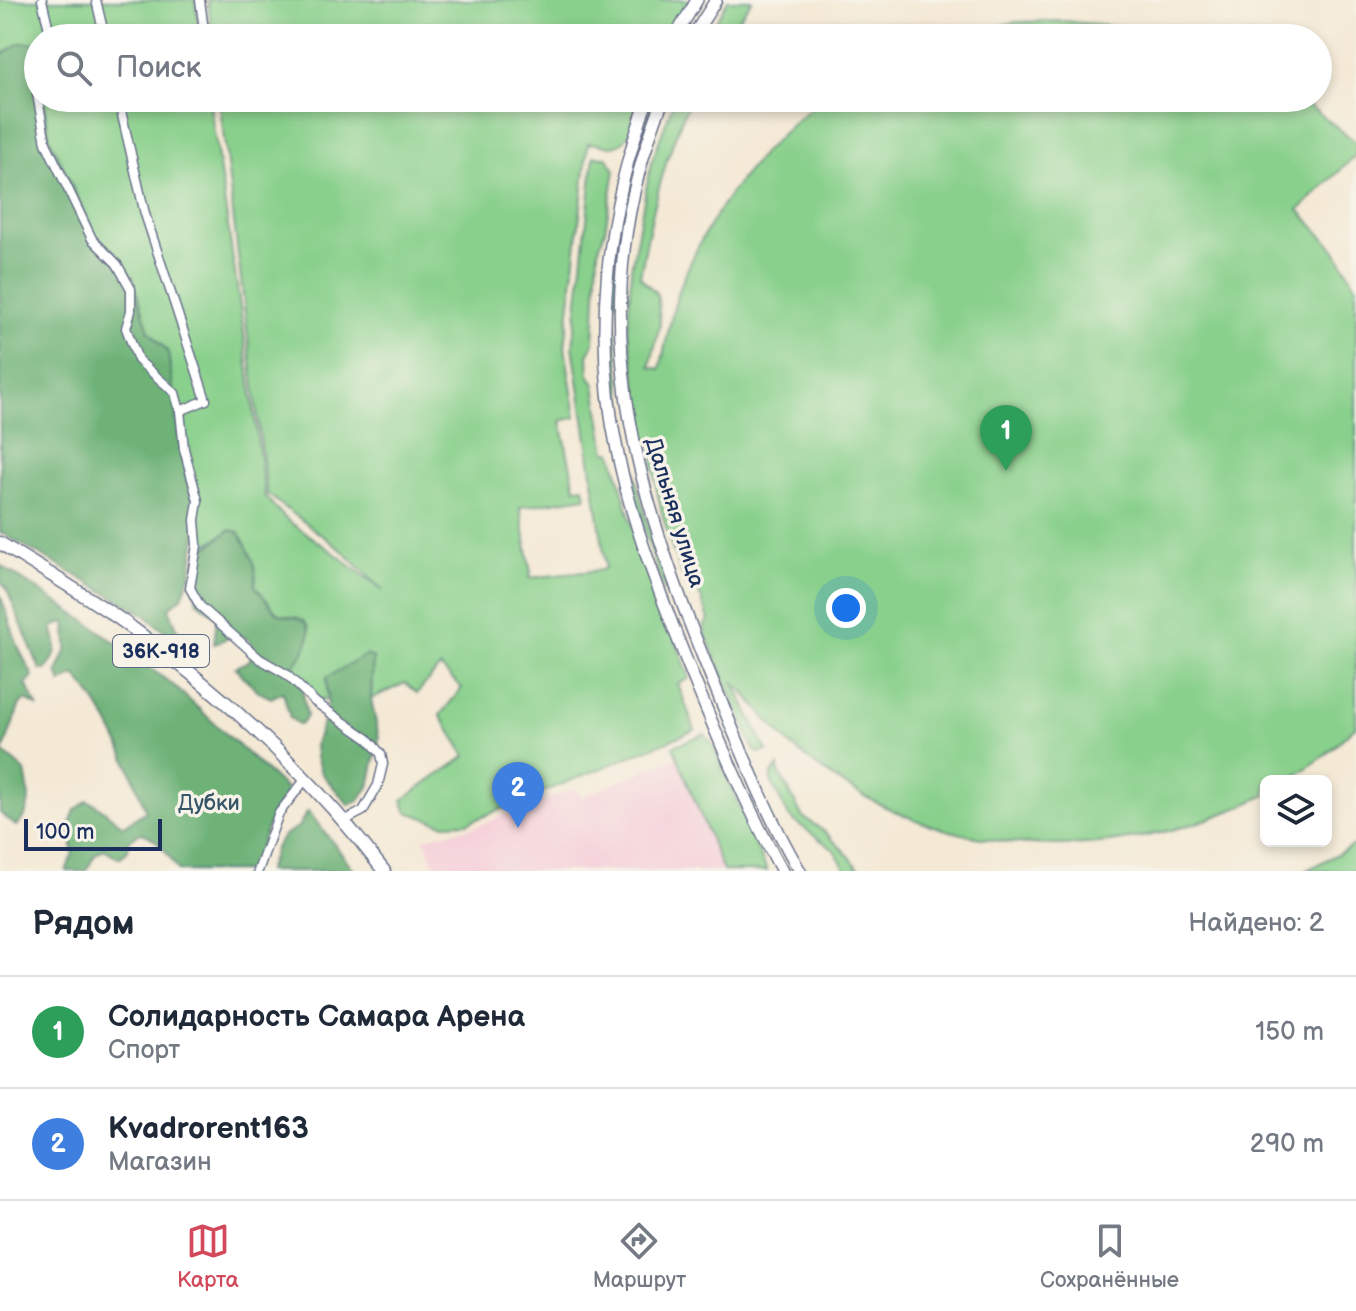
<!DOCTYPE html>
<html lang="ru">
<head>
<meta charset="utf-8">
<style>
  :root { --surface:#fff; --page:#f2f2f3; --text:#1f2937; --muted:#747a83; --line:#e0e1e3; --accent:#d1495b }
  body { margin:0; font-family:"Balsamiq Sans",sans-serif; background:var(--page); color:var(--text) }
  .controls { position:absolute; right:24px; bottom:24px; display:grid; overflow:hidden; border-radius:12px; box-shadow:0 4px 12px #0003 }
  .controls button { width:72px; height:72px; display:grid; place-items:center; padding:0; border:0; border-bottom:2px solid var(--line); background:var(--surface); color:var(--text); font:40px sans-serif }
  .scale { position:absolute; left:24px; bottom:20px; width:138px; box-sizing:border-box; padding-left:8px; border:4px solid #1b2f5e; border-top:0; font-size:22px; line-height:28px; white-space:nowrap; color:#1b2f5e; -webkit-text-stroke:6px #f7f3e8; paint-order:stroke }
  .you { position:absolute; left:846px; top:608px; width:28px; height:28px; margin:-20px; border:6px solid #fff; border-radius:50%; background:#1a73e8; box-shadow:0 0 0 12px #1a73e833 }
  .badge { display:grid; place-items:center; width:52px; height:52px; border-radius:50%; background:var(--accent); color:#fff; font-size:26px; font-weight:700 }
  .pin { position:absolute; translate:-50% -66px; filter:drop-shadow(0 2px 4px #0008) }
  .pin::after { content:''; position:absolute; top:42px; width:28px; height:24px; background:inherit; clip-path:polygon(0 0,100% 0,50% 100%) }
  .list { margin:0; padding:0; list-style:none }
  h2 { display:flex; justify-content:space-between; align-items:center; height:104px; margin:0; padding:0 32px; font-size:34px }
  h2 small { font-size:26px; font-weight:400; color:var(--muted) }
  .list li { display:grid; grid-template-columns:52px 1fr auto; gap:24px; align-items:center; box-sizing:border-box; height:112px; padding:0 32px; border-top:2px solid var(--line) }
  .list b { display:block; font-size:30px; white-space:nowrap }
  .list p { margin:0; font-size:26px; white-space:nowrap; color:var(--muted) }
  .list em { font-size:26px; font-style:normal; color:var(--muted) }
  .icon { flex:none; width:44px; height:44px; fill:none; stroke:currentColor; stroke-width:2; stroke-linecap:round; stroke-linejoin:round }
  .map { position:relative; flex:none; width:1356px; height:871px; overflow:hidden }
  .search { position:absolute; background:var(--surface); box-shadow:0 4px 12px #0003; left:24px; right:24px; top:24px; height:88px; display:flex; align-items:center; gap:20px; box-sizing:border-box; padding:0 28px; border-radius:44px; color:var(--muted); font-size:30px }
  .sheet { height:328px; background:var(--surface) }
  nav { display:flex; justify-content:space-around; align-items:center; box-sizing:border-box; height:112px; border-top:2px solid var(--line); background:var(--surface); font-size:22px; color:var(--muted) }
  nav a { display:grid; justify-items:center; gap:4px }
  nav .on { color:var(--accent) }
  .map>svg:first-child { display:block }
</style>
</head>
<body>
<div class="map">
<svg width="1356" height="871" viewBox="0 0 1356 871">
  <rect width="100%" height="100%" fill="#f7f3e8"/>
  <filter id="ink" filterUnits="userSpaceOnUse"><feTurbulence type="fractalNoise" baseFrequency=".0125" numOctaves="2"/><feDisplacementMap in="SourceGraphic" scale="16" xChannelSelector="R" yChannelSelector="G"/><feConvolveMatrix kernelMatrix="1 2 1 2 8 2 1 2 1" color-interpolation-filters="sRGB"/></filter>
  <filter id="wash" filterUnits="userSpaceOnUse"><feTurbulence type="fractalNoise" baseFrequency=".006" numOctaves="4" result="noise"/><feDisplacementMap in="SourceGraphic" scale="32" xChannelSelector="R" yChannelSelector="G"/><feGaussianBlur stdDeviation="1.8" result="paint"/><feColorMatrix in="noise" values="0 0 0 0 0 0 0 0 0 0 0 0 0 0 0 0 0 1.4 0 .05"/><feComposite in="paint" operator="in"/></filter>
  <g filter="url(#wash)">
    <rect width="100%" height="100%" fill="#f4e9d5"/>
    <path fill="#f5cfd9" d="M677,757l46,114h-286l-13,-33 47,-10 105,-40 5,9z"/>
    <path fill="#89d08c" stroke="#528075" stroke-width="2" d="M0,0h195l5,38h-162v5l-18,1 -20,12z
      M208,0h482l-21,38h-457z
      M728,0h24l-27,38h-19z
      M1065,21l71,8 33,9h-224l70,-16z
      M44,98h165l34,229 22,170 22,23 50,35 46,36 -39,-39 -77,-58 -48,-396h423c-5,15 -9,45 -29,48 -8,1 -17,-3 -25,-3l-23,204 11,70 -15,4 14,67 9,-1 2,10 -66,10 11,66 -2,5 73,-8 4,-3 -33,-221 21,-190 12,1 9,13 -10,60 -7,21 -4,91 -6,14 1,18 6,11 11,67h6l20,73 58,153 -12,6 17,46 -228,93 -24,1 -36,-12 -5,-12 64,-44 -26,-41 22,-27 -22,-21 -23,26 -12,-10 -34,16 2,-41 -13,2 -21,12 -11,27 -10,1 -28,-31 7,-7 1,-44 -20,-4 -23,-28 -25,-56 -28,18 -23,-109 -11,-87 -19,-21 -17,-54 -17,-25 -18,-13 -48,-102z
      M655,98h5c-27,66 -39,133 -44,204l-6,-1c1,-19 1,-38 3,-57 7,-49 24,-100 42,-146z
      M675,98h16c-27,58 -40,117 -51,179l17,17 1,6 2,24 -10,43 10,2c7,-29 11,-60 23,-89 29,-73 79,-135 141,-182h475l57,44v13l-57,55 37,41 20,35v440l-33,31 -35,24h-22v14c-158,76 -334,69 -472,-47 -23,-20 -40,-46 -61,-67l34,70 -8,2 -5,-3 -49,-117 -1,-6 5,-8 -12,-31 -7,-2 -6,-7c-18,-42 -30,-89 -32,-134l-8,-5 -16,-111 3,-60 20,-106z
      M610,321l5,1c6,93 20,178 54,266l-5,3c-32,-95 -51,-169 -54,-270z
      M705,734l7,9 55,128h-44l-50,-125z
      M779,765l-1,5 24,46 23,16 25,25 10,14h-13l-13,-21 -45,-33 -18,-36v-6z
      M1356,844v27h-51z"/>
    <path fill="#6eb278" stroke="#44706b" stroke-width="2" d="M20,43h18v55h6l5,39 48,102 18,13 17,25 17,54 19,21 11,87 19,82 -8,55 -8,21 -13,11 16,41 -40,-34 -145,-83v-476z
      M230,530l9,2c9,17 20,33 16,54 8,8 17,25 26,29 6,2 13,1 19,4 21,11 1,40 -10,50l11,13 6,34 -7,9 -10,-7 -7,-26 -12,6 -14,-7 -22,-24 14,-6 5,-13 -6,-9 -13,-5 -21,10 3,-27 -20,-16 -4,-21 4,-25z
      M0,565l93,61 80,59 115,106 -16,24 -22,56h-71c-10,-14 -20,-34 -38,-38l-12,7 -1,11 -9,7 -15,-9 -9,6 -9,16h-20l7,-18 -4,-26 6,-17 12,-9 8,3 28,22 23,-15c-18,-49 -36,-97 -71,-136l-14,8 -4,-11 10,-23 -1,-27 -14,5c6,17 7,29 -7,43l-5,-1 -33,-79 -7,-10z
      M0,594l19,55 14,27 -7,8 11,22 -11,-6 -6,4 -17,48 22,19c4,20 9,40 -9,55l-16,-13z
      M366,655l7,3 -2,41 8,39 -10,49 -10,13 -10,5 -28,-32 -5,-16 -1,-13 11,-30 2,-15 -2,-21z
      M308,811l47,60h-88l9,-25 8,-11 14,-8z"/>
  </g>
  <g filter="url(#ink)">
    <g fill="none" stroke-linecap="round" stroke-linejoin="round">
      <defs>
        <path id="minor" d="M42,0l9,38
          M96,0l9,38
          M200,0l5,38
          M38,66l-1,28 9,49 46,96 25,25 14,25v22l-5,17 12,32 37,33 5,18
          M118,98l27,116 61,186 -26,11 4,38 14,52 -3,19 2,25 -7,43 10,18 60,53 26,15 29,28 53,37 13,15 2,10 -5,21 -15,26 -19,10
          M258,871l21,-58 26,-33"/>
        <path id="secondary" d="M674,38l23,-38
          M692,38l24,-38
          M648,98c-42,115 -56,237 -30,357 15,71 42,139 69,207 29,71 58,142 95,209
          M664,98c-86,210 -32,386 50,586 26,63 51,128 86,187"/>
        <path id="primary" d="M0,543c41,26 84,51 124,79 97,70 188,154 260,249"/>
      </defs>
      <use href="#minor" stroke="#677088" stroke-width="11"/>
      <use href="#secondary" stroke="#677088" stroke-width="14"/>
      <use href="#primary" stroke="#677088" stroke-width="15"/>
      <use href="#minor" stroke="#fff" stroke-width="8"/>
      <use href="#secondary" stroke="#fff" stroke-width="11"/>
      <use href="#primary" stroke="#fff" stroke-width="12"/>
    </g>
  </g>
  <g text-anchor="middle" stroke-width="7" stroke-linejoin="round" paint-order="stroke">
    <rect fill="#f7f3e8" stroke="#5d6a87" stroke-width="2" x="113" y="635" width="96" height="32" rx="6"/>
    <g font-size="20" font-weight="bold" fill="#1b2f5e">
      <text x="161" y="658">36К-918</text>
    </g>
    <g font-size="22" fill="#1b2f5e" stroke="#f7f3e8">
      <text transform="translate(676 512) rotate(73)" y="8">Дальняя улица</text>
    </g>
    <g font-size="22" fill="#36576a" stroke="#f7f3e8">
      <text x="209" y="810">Дубки</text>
    </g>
  </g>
</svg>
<div class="controls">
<button><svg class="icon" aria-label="layers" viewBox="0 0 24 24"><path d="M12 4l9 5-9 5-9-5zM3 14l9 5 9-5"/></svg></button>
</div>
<div class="scale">100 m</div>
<div class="you"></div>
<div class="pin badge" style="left:1006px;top:471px;background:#2e9e5b">1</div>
<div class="pin badge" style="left:518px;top:828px;background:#3f7fe0">2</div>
<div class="search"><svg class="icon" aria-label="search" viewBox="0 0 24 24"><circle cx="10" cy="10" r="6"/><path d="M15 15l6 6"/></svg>Поиск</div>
</div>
<section class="sheet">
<h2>Рядом<small>Найдено: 2</small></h2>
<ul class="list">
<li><span class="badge" style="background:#2e9e5b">1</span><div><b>Солидарность Самара Арена</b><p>Спорт</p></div><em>150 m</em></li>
<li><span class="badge" style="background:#3f7fe0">2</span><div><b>Kvadrorent163</b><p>Магазин</p></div><em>290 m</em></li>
</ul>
</section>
<nav>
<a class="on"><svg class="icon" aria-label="map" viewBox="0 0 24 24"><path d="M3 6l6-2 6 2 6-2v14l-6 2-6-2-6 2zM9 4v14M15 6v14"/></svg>Карта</a>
<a><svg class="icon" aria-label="directions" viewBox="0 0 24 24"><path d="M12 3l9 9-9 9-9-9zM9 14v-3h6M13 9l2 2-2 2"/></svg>Маршрут</a>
<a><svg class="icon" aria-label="saved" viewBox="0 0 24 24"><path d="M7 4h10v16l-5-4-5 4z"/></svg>Сохранённые</a>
</nav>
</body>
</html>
